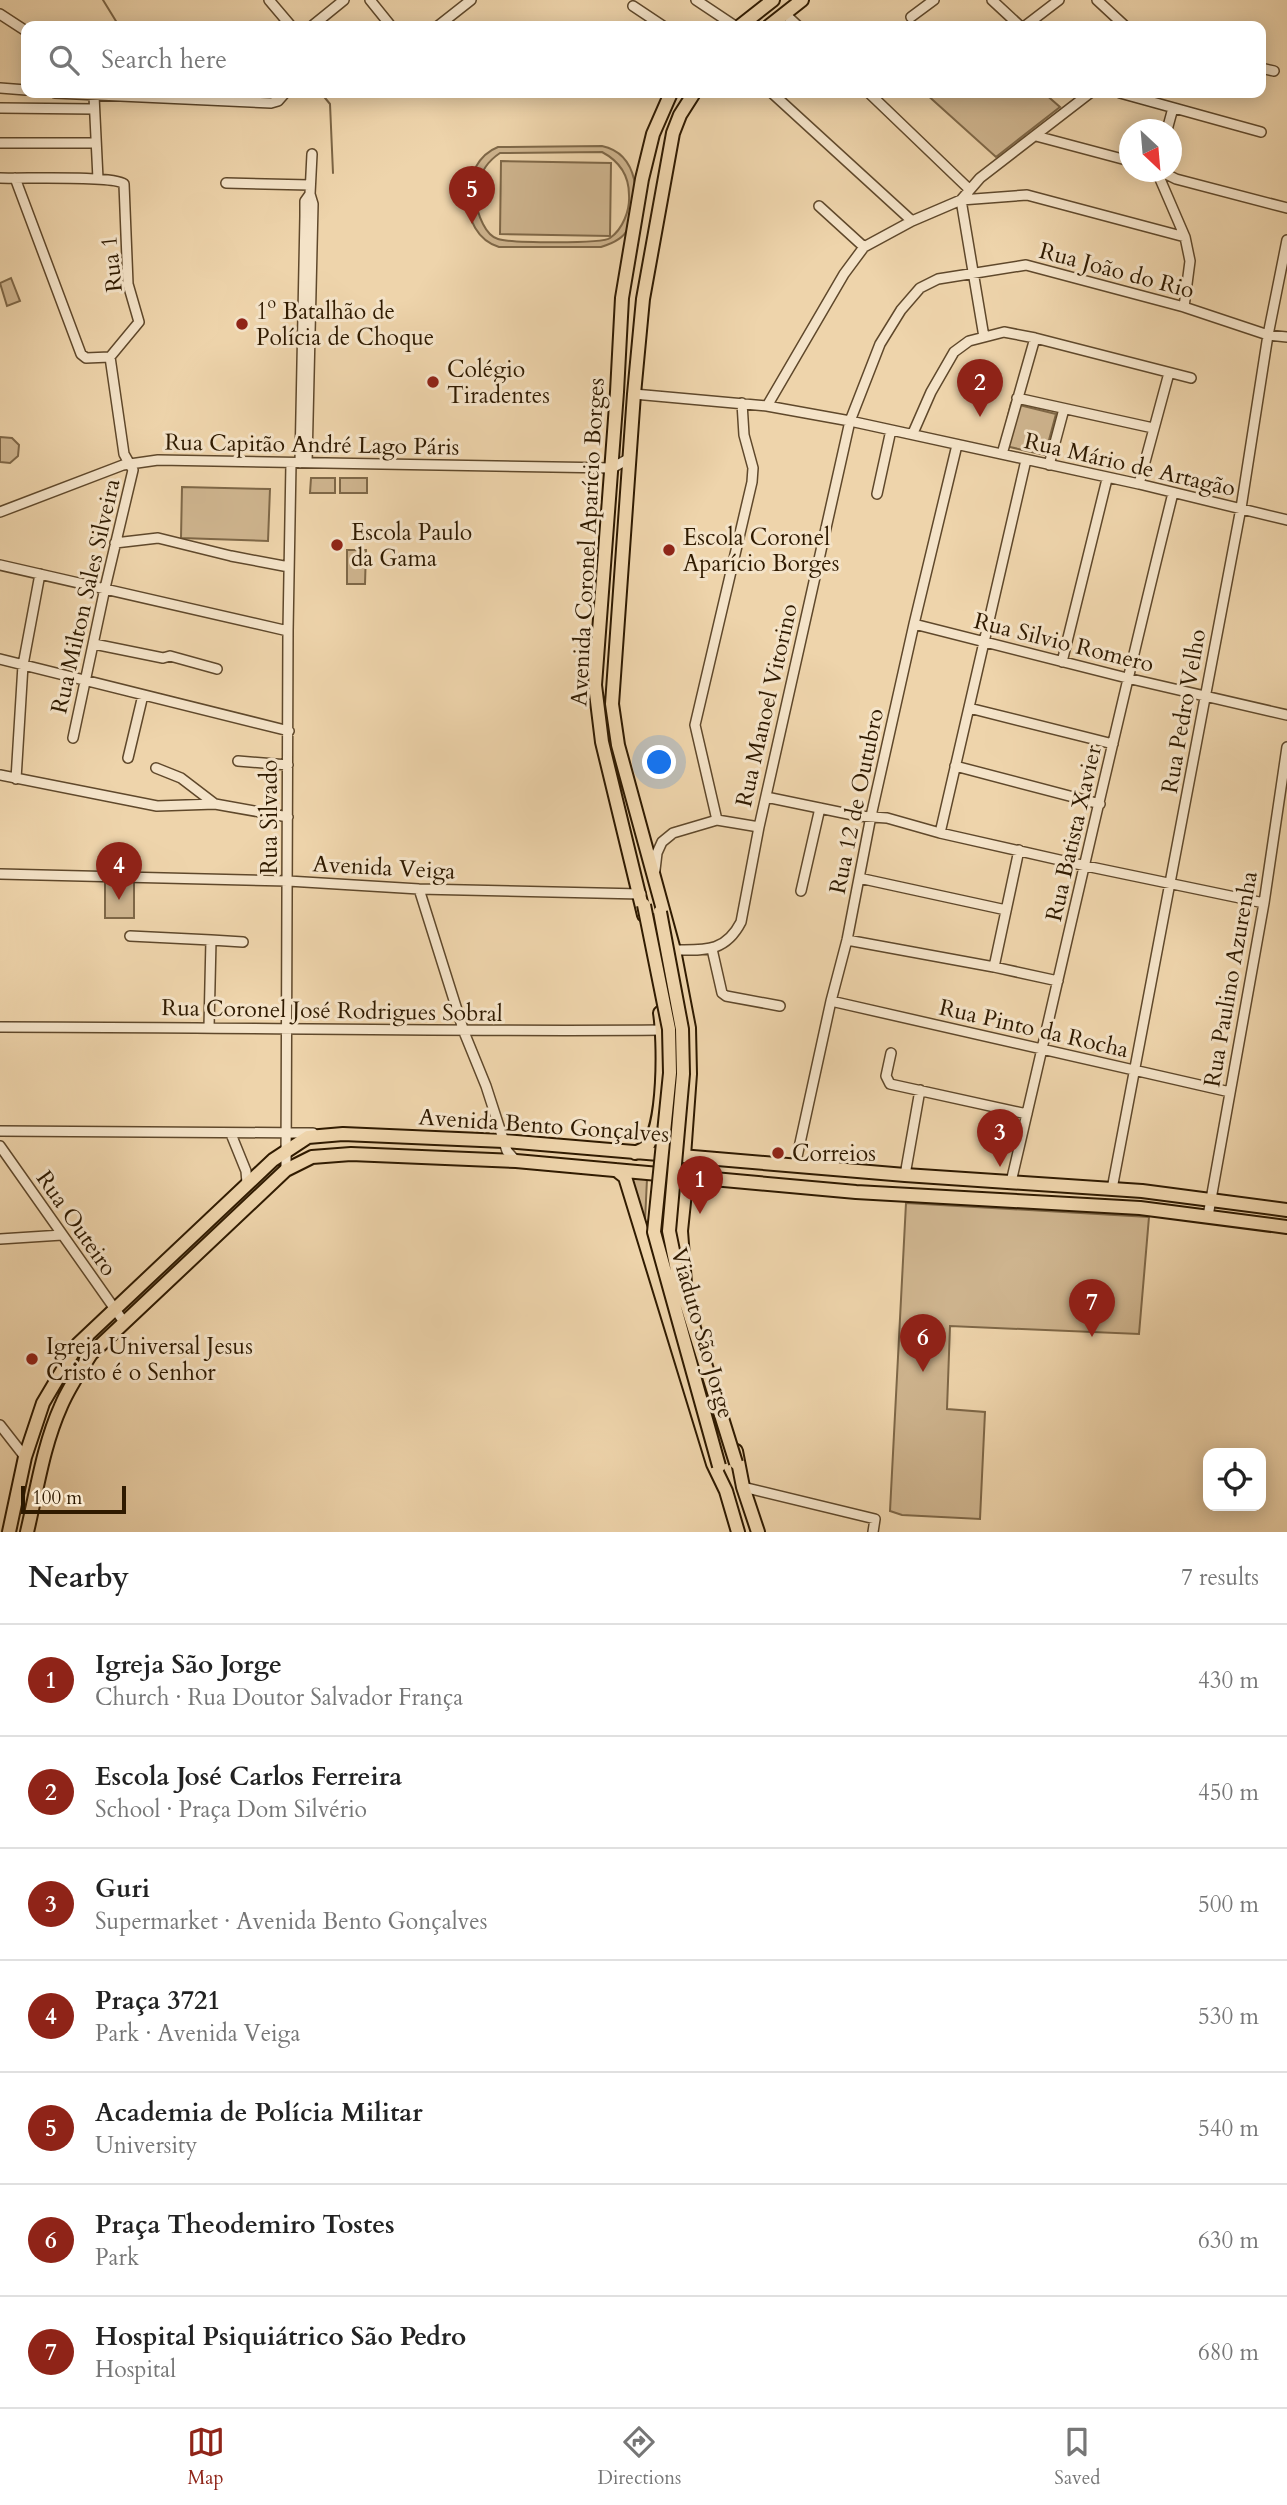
<!DOCTYPE html>
<html lang="en">
<head>
<meta charset="utf-8">
<style>
  :root { --surface:#fff; --page:#f2f2f2; --text:#222; --muted:#767676; --line:#e0e0e0; --accent:#8f2418 }
  body { margin:0; font-family:Cardo,serif; background:var(--page); color:var(--text) }
  .controls { position:absolute; right:21px; bottom:21px; display:grid; overflow:hidden; border-radius:14px; box-shadow:0 4px 18px #0003 }
  .controls button { width:63px; height:63px; display:grid; place-items:center; padding:0; border:0; border-bottom:2px solid var(--line); background:var(--surface); color:var(--text); font:35px sans-serif }
  .compass { position:absolute; left:1119px; top:119px; width:63px; height:63px; border-radius:50%; background:var(--surface); box-shadow:0 4px 18px #0003; rotate:154deg }
  .scale { position:absolute; left:21px; bottom:18px; width:105px; box-sizing:border-box; padding-left:7px; border:4px solid #2f1a00; border-top:0; font-size:19px; line-height:24px; white-space:nowrap; color:#2f1a00; -webkit-text-stroke:5px #f4e3c8; paint-order:stroke }
  .you { position:absolute; left:660px; top:763px; width:24px; height:24px; margin:-18px; border:5px solid #fff; border-radius:50%; background:#1a73e8; box-shadow:0 0 0 10px #1a73e833 }
  .badge { display:grid; place-items:center; width:46px; height:46px; border-radius:50%; background:var(--accent); color:#fff; font-size:23px; font-weight:700 }
  .pin { position:absolute; translate:-50% -58px; filter:drop-shadow(0 2px 4px #0008) }
  .pin::after { content:''; position:absolute; top:37px; width:24px; height:21px; background:inherit; clip-path:polygon(0 0,100% 0,50% 100%) }
  .list { margin:0; padding:0; list-style:none }
  h2 { display:flex; justify-content:space-between; align-items:center; height:91px; margin:0; padding:0 28px; font-size:30px }
  h2 small { font-size:23px; font-weight:400; color:var(--muted) }
  .list li { display:grid; grid-template-columns:46px 1fr auto; gap:21px; align-items:center; box-sizing:border-box; height:112px; padding:0 28px; border-top:2px solid var(--line) }
  .list b { display:block; font-size:26px; white-space:nowrap }
  .list p { margin:0; font-size:23px; white-space:nowrap; color:var(--muted) }
  .list em { font-size:23px; font-style:normal; color:var(--muted) }
  .icon { flex:none; width:38px; height:38px; fill:none; stroke:currentColor; stroke-width:2; stroke-linecap:round; stroke-linejoin:round }
  .map { position:relative; flex:none; width:1287px; height:1532px; overflow:hidden }
  .search { position:absolute; background:var(--surface); box-shadow:0 4px 18px #0003; left:21px; right:21px; top:21px; height:77px; display:flex; align-items:center; gap:18px; box-sizing:border-box; padding:0 24px; border-radius:14px; color:var(--muted); font-size:26px }
  .sheet { height:875px; background:var(--surface) }
  nav { display:flex; justify-content:space-around; align-items:center; box-sizing:border-box; height:98px; border-top:2px solid var(--line); background:var(--surface); font-size:19px; color:var(--muted) }
  nav a { display:grid; justify-items:center; gap:4px }
  nav .on { color:var(--accent) }
  .map>svg:first-child { display:block }
</style>
</head>
<body>
<div class="map">
<svg width="1287" height="1532" viewBox="0 0 1287 1532">
  <rect width="100%" height="100%" fill="#eed4ab"/>
  <filter id="stains"><feTurbulence type="fractalNoise" baseFrequency=".00286" numOctaves="4"/><feColorMatrix values="0 0 0 0 .2 0 0 0 0 .09 0 0 0 0 .02 0 0 0 .5 -.17"/></filter>
  <radialGradient id="worn" r=".72"><stop offset=".6" stop-color="#630" stop-opacity="0"/><stop offset="1" stop-color="#630" stop-opacity=".3"/></radialGradient>
  <path fill="#ceb48e" stroke="#7e6747" stroke-width="2" fill-rule="evenodd" d="M925,93h119l16,14 -64,50z
    M602,146c37,8 40,54 26,83 -5,10 -17,15 -27,18h-102c-43,-13 -40,-85 -1,-100zM602,152c17,9 27,23 27,43 1,15 -6,34 -19,43 -7,6 -101,5 -112,1 -7,-2 -12,-9 -15,-15 -13,-25 -7,-55 17,-71z
    M501,161l110,2 -1,73 -110,-2z
    M11,278l9,23 -13,5 -7,-23z
    M1011,403l45,11 -11,41 -44,-10z
    M0,437l12,1 7,7 -1,11 -8,7 -10,-1z
    M311,478h24v15h-25z
    M340,478h27v15h-27z
    M182,487l88,2 -2,52 -87,-3z
    M347,550h19l-1,34h-18z
    M105,881h29v37h-29z
    M630,1178l17,1 -2,42z
    M906,1203l243,14 -10,117 -189,-8 -3,83 38,3 -5,107 -78,-4 -12,-4z"/>
  <g fill="none" stroke-linecap="round" stroke-linejoin="round">
    <path stroke="#7b6444" stroke-width="2" d="M103,0l16,26
      M321,93l9,11 3,69"/>
    <defs>
      <path id="minor" d="M269,0l22,26
        M370,0l21,26
        M696,0l39,26
        M992,0l28,26
        M1097,0l28,26
        M633,6l30,20
        M0,14l26,17
        M785,14l13,12
        M911,17l23,-17
        M312,26l32,-26
        M438,26l33,-26
        M1025,26l34,-26
        M1261,68l13,3
        M0,88l26,2
        M55,93l216,10 7,-2 7,-8
        M772,93l140,128
        M869,93l100,96
        M1120,93l141,39
        M94,96l4,83
        M0,108l94,1
        M1167,130l6,-22
        M1036,136l94,25
        M0,143h96
        M1157,172l28,65 5,24 -6,46
        M1162,172l14,7 111,29
        M0,178c21,1 113,-3 124,6l4,100 11,38 -29,35
        M15,178l66,176 5,4 24,-1 14,97 9,16 -28,118 -32,150
        M226,183l84,2
        M961,200l66,-5 158,42
        M961,200l23,137
        M819,206l45,41
        M634,394l133,12 83,15 289,63 148,36
        M1017,398l136,30
        M767,406l77,-132 20,-27 48,-26 49,-21 19,-22 110,-85
        M913,433l18,-41 23,-40 15,-11 35,-9 31,6 156,40
        M1002,454l33,-116
        M307,462l6,-258 -3,-10 2,-40
        M300,463l5,-247v-15l5,-7
        M1049,465l15,-56
        M1139,484l30,-111
        M877,494l14,-64
        M0,512l123,-47 35,-5 454,8 18,-10
        M115,543l43,-5 73,18 58,11
        M0,565l288,66
        M914,624l213,54 160,37
        M94,644l69,14 7,-2 47,13
        M0,659l289,72
        M1062,662l45,-183
        M969,708l144,36
        M128,758l15,-63
        M238,761l50,4
        M955,766l145,38
        M156,768l25,10 34,26 73,13
        M0,775l157,31 58,-2
        M16,779l7,-114 17,-91
        M766,797l92,19 29,2 53,15 146,33 178,37
        M717,820l-22,-95 57,-243 1,-14 -9,-33 -2,-32
        M940,833l86,-373
        M655,870l2,-17 5,-11 11,-9 44,-13 42,7
        M0,874l288,7 131,8 222,5
        M859,878l147,32
        M419,889l45,143 22,54 21,65 9,10
        M801,891l19,-83
        M130,936l81,4 -2,87
        M211,940l32,2
        M847,940l147,27 64,14
        M712,949l10,44 4,3 54,10
        M674,950c30,0 51,3 67,-28l18,-95 91,-406 30,-77 21,-34 19,-22 18,-9 88,-14 158,42 84,28 19,2
        M994,967l25,-117
        M831,1001l399,91
        M0,1027c221,0 442,5 663,3
        M891,1053l-5,23 4,8 137,30
        M0,1131l313,2
        M231,1134l15,37 1,12
        M0,1146l124,176
        M795,1166l36,-165 16,-61 24,-124 43,-192 43,-179
        M286,1170l2,-539 3,-168
        M905,1175l15,-85
        M1011,1182c54,-230 105,-460 162,-689
        M1112,1189l129,-681 27,-173 19,-95
        M1208,1216l56,-313 23,-156
        M0,1239l62,-4
        M0,1425l25,32
        M743,1487l132,32 -2,13"/>
      <path id="major" d="M740,26l33,-26
        M769,26l33,-26
        M644,915l-42,-173 -7,-57 22,-293 5,-94 20,-119 11,-45 18,-41
        M635,1153c4,-2 7,-3 10,-5 21,-17 19,-110 15,-135
        M684,1156l6,-82 -1,-46 -15,-78 -56,-205 -6,-41 22,-310 9,-95 30,-166 7,-18 14,-22
        M616,1170l9,7 88,287 13,27 12,41
        M685,1283l-4,-52 5,-48 4,-6
        M736,1451l7,36 15,45
        M9,1532l16,-75 18,-54 35,-59 195,-184 35,-23 35,-3 161,7 401,34 237,16 145,19
        M27,1532c10,-42 16,-86 34,-126 8,-19 19,-35 30,-52l195,-184 26,-13 39,-3 165,7 340,31 284,16 147,19"/>
    </defs>
    <use href="#minor" stroke="#5f482b" stroke-width="12"/>
    <use href="#major" stroke="#2f1a00" stroke-width="16"/>
    <use href="#minor" stroke="#f4e3c8" stroke-width="9"/>
    <use href="#major" stroke="#eed4ab" stroke-width="12"/>
    <defs>
      <path id="major-bridge" d="M644,905l25,124 1,44 -16,159 65,234
        M660,912l22,117 1,45 -14,157 10,49 57,183"/>
    </defs>
    <use href="#major-bridge" stroke="#2f1a00" stroke-width="16" stroke-linecap="butt"/>
    <use href="#major-bridge" stroke="#eed4ab" stroke-width="12"/>
  </g>
  <g fill="#8f2418" stroke="#f4e3c8" stroke-width="2.5">
    <circle cx="242" cy="324" r="7"/>
    <circle cx="433" cy="382" r="7"/>
    <circle cx="337" cy="545" r="7"/>
    <circle cx="669" cy="550" r="7"/>
    <circle cx="778" cy="1153" r="7"/>
    <circle cx="32" cy="1359" r="7"/>
  </g>
  <g text-anchor="middle" stroke-width="6" stroke-linejoin="round" paint-order="stroke">
    <g font-size="23" fill="#2f1a00" stroke="#f4e3c8">
      <text transform="translate(111 264) rotate(-96)" y="8">Rua 1</text>
      <text transform="translate(1117 270) rotate(15)" y="8">Rua João do Rio</text>
      <text transform="translate(312 444) rotate(1)" y="8">Rua Capitão André Lago Páris</text>
      <text transform="translate(1130 464) rotate(13)" y="8">Rua Mário de Artagão</text>
      <text transform="translate(587 542) rotate(-87)" y="8">Avenida Coronel Aparício Borges</text>
      <text transform="translate(85 596) rotate(-77)" y="8">Rua Milton Sales Silveira</text>
      <text transform="translate(1064 642) rotate(14)" y="8">Rua Silvio Romero</text>
      <text transform="translate(766 705) rotate(-77)" y="8">Rua Manoel Vitorino</text>
      <text transform="translate(1183 711) rotate(-80)" y="8">Rua Pedro Velho</text>
      <text transform="translate(856 801) rotate(-78)" y="8">Rua 12 de Outubro</text>
      <text transform="translate(269 817) rotate(-90)" y="8">Rua Silvado</text>
      <text transform="translate(1073 833) rotate(-77)" y="8">Rua Batista Xavier</text>
      <text transform="translate(384 867) rotate(3)" y="8">Avenida Veiga</text>
      <text transform="translate(1230 979) rotate(-80)" y="8">Rua Paulino Azurenha</text>
      <text transform="translate(332 1010) rotate(1)" y="8">Rua Coronel José Rodrigues Sobral</text>
      <text transform="translate(1034 1028) rotate(13)" y="8">Rua Pinto da Rocha</text>
      <text transform="translate(544 1125) rotate(4)" y="8">Avenida Bento Gonçalves</text>
      <text transform="translate(77 1223) rotate(55)" y="8">Rua Outeiro</text>
      <text transform="translate(703 1333) rotate(74)" y="8">Viaduto São Jorge</text>
    </g>
    <g font-size="23" fill="#2f1a00" stroke="#f4e3c8" text-anchor="start">
      <text x="256" y="319">1º Batalhão de<tspan x="256" dy="26">Polícia de Choque</tspan></text>
      <text x="447" y="377">Colégio<tspan x="447" dy="26">Tiradentes</tspan></text>
      <text x="351" y="540">Escola Paulo<tspan x="351" dy="26">da Gama</tspan></text>
      <text x="683" y="545">Escola Coronel<tspan x="683" dy="26">Aparício Borges</tspan></text>
      <text x="792" y="1161">Correios</text>
      <text x="46" y="1354">Igreja Universal Jesus<tspan x="46" dy="26">Cristo é o Senhor</tspan></text>
    </g>
  </g>
  <rect width="100%" height="100%" filter="url(#stains)"/>
  <rect width="100%" height="100%" fill="url(#worn)"/>
</svg>
<div class="controls">
<button><svg class="icon" aria-label="locate" viewBox="0 0 24 24"><circle cx="12" cy="12" r="6"/><path d="M12 2v4M12 18v4M2 12h4M18 12h4"/></svg></button>
</div>
<svg class="compass" viewBox="-18 -18 36 36"><path d="M0-13l5 13h-10z" fill="#e53935"/><path d="M0 13l5-13h-10z" fill="#767676"/></svg>
<div class="scale">100 m</div>
<div class="you"></div>
<div class="pin badge" style="left:700px;top:1214px">1</div>
<div class="pin badge" style="left:980px;top:417px">2</div>
<div class="pin badge" style="left:1000px;top:1167px">3</div>
<div class="pin badge" style="left:119px;top:900px">4</div>
<div class="pin badge" style="left:472px;top:224px">5</div>
<div class="pin badge" style="left:923px;top:1372px">6</div>
<div class="pin badge" style="left:1092px;top:1337px">7</div>
<div class="search"><svg class="icon" aria-label="search" viewBox="0 0 24 24"><circle cx="10" cy="10" r="6"/><path d="M15 15l6 6"/></svg>Search here</div>
</div>
<section class="sheet">
<h2>Nearby<small>7 results</small></h2>
<ul class="list">
<li><span class="badge">1</span><div><b>Igreja São Jorge</b><p>Church · Rua Doutor Salvador França</p></div><em>430 m</em></li>
<li><span class="badge">2</span><div><b>Escola José Carlos Ferreira</b><p>School · Praça Dom Silvério</p></div><em>450 m</em></li>
<li><span class="badge">3</span><div><b>Guri</b><p>Supermarket · Avenida Bento Gonçalves</p></div><em>500 m</em></li>
<li><span class="badge">4</span><div><b>Praça 3721</b><p>Park · Avenida Veiga</p></div><em>530 m</em></li>
<li><span class="badge">5</span><div><b>Academia de Polícia Militar</b><p>University</p></div><em>540 m</em></li>
<li><span class="badge">6</span><div><b>Praça Theodemiro Tostes</b><p>Park</p></div><em>630 m</em></li>
<li><span class="badge">7</span><div><b>Hospital Psiquiátrico São Pedro</b><p>Hospital</p></div><em>680 m</em></li>
</ul>
</section>
<nav>
<a class="on"><svg class="icon" aria-label="map" viewBox="0 0 24 24"><path d="M3 6l6-2 6 2 6-2v14l-6 2-6-2-6 2zM9 4v14M15 6v14"/></svg>Map</a>
<a><svg class="icon" aria-label="directions" viewBox="0 0 24 24"><path d="M12 3l9 9-9 9-9-9zM9 14v-3h6M13 9l2 2-2 2"/></svg>Directions</a>
<a><svg class="icon" aria-label="saved" viewBox="0 0 24 24"><path d="M7 4h10v16l-5-4-5 4z"/></svg>Saved</a>
</nav>
</body>
</html>
